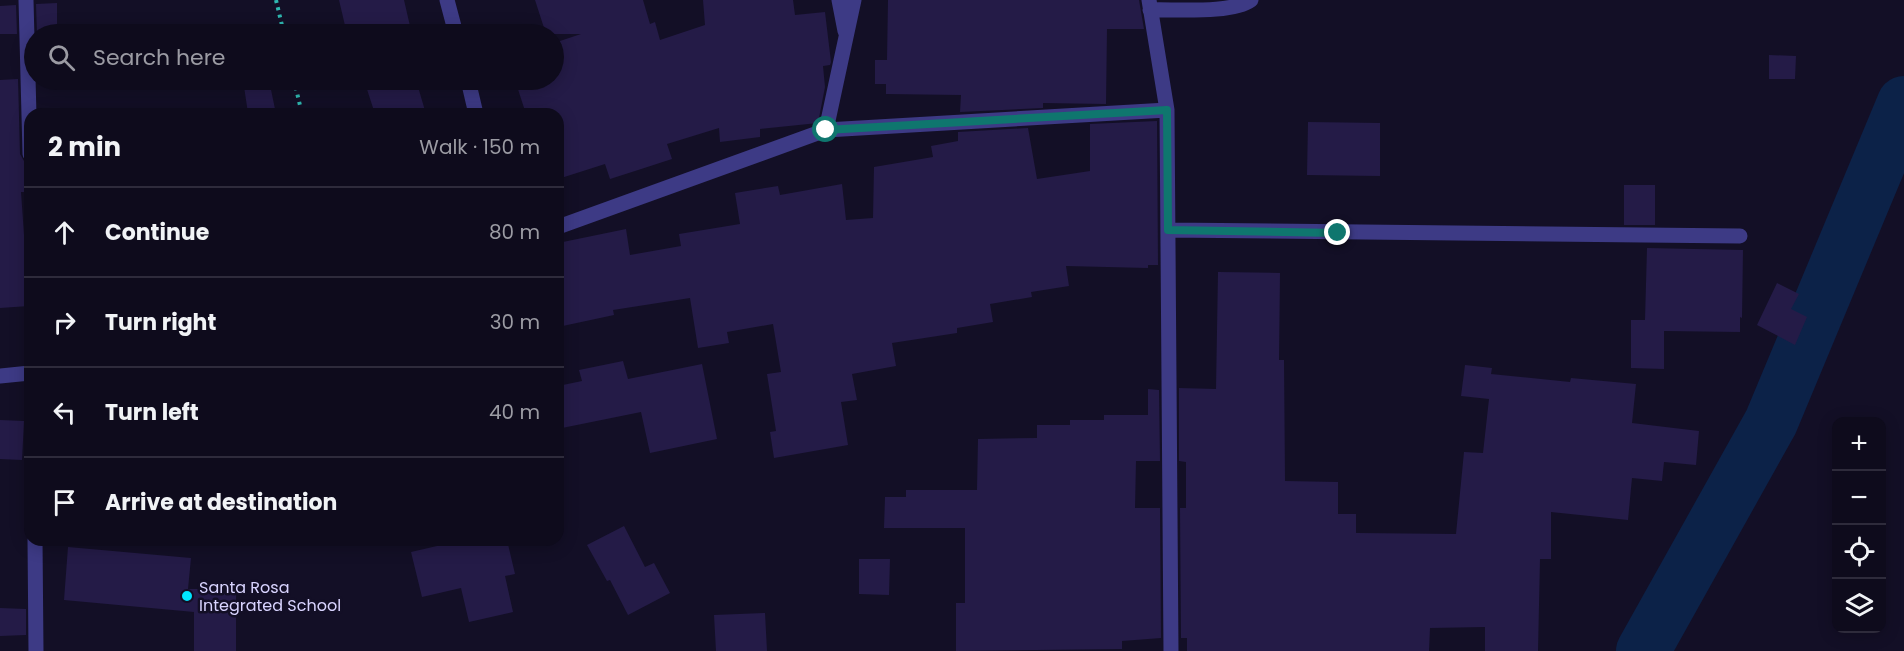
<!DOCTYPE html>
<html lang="en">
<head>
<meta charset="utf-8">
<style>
  :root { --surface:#0e0b1c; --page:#171425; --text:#f1f3f6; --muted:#9b9ba3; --line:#2e2b3b }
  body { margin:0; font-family:Poppins,sans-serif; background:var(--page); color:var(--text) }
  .controls { position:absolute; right:18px; bottom:18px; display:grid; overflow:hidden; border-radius:12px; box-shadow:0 3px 15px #0003 }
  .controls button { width:54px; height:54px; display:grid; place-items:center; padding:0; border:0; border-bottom:2px solid var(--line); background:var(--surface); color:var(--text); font:30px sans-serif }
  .stop { position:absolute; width:18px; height:18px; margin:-14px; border:4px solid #0f766e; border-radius:50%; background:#fff }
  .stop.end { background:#0f766e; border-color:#fff; box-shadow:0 2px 6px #0008 }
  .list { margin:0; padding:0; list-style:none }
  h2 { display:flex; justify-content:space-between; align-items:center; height:78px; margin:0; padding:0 24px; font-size:26px }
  h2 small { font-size:20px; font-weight:400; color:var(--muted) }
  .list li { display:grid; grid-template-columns:39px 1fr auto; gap:18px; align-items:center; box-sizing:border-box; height:90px; padding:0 24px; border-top:2px solid var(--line) }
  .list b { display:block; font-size:22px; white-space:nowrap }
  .list em { font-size:20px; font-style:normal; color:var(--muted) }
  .icon { flex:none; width:33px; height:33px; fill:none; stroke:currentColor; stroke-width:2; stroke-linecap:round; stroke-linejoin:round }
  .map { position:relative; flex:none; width:1904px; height:651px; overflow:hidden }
  .search { position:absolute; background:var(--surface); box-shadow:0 3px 15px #0003; left:24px; top:24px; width:540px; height:66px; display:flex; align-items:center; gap:15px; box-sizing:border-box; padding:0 21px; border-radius:33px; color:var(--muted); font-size:22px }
  .panel { position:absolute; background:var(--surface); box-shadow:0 3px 15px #0003; left:24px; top:108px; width:540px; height:438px; border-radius:18px }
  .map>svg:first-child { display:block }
</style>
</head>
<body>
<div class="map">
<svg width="1904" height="651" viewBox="0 0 1904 651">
  <rect width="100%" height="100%" fill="#130f26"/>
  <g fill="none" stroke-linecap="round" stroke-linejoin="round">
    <path stroke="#0c2248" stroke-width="54" d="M1643,651l128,-229 133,-319"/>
  </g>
  <path fill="#241b47" d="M339,0h65l6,26 -4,1 2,7h-61z
    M535,0h108l7,24 5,-2 5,18 45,-15 -2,-25h90l2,15 30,-3 6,50 -1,3 -7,1 2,21 -7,36 -58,6v8l-40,5 -1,-14 -52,16 5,15 -37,12 -25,8 -5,-15 -47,15v-65h-32l-11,-34h39v-37l27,-9h-35z
    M888,0h251l5,29h-37l-1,75 -63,-1v5l-83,4 1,-17 -75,-1v-10h-11v-24h12z
    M57,3v31h-20l-1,-30z
    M16,5l1,29h-17v-28z
    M1769,55l27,1 -1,23h-26z
    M18,79l2,75 4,7 1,31h-4l8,114 -29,2v-228z
    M243,80h26l6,29 -27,4z
    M364,80h52l10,34h-51z
    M1157,121l1,144h-10v3l-82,-2 3,20 -38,6 1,5 -42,7 3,18 -36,6v5l-65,10 4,23 -44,8 5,26 -16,2 7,43 -74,13 -4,-26 6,-1 -9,-57 14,-2 -8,-48 -46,8 2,11 -31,5 -8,-50 -77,12 1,5 -56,12v-84l68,-14 4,26 51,-9 -2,-12 61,-10 -5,-31 43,-7 2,9 62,-11 4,36 27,-2 1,-51 59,-10 -2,-11 27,-5v-9l70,-4 9,51 53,-8v-47z
    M1308,122l72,1v53l-73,-1z
    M1624,185h31v40h-31z
    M1647,248l96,2 -1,68 -2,-1v15l-76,-1v38l-33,-1v-48h14z
    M1218,272l62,1 -1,87h5l1,121 53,1v32h18v19l100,1 8,-82 19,1 6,-54 -28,-3 4,-31 27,3 -1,6 79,8 1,-4 65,6 -4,39 67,8 -3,34 -32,-3 -2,19 -30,-3 -4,42 -77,-8v47h-11l-2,92h-53v-24l-55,1 -1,23h-242v-13h-6l-1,-130h6v-46l-7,-1v-73l37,1z
    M1777,283l22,11 -8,15 16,8 -12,28 -38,-20z
    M623,361l5,18 74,-15 15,75 -67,14 -9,-41 -79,16 -4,-20v-22l24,-5 -3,-11z
    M1148,389l11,1 1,71h-24l-1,47h25l1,130 -39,3v8l-166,2v-48h9v-75h-81l1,-31h21v-7h71l1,-51 59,-1v-13h33v-5h34v-5h44z
    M0,420l24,1 -2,39 -22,-1z
    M624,526l21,41 9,-4 16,30 -42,22 -18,-35 -3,1 -20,-36z
    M463,540h44l8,34 -10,2 8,36 -44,10 -8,-34 -39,9 -11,-45z
    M68,547l123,11 -3,31h48v62h-42v-39l-130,-12z
    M859,559h31l-1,36 -30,-1z
    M0,608l26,1v26l-26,1z
    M765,613l2,38h-51l-2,-36z"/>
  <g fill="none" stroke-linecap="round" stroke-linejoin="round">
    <path stroke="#2fb8b0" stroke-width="4" stroke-dasharray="3 4.5" stroke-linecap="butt" d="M276,0l8,34
      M294,80l8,34"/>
    <path stroke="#3d3a85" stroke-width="15" d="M26,0l4,154
      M447,0l9,34
      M839,0l6,31
      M1149,0l18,110 4,541
      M1150,10c25,-1 82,4 101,-10
      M468,80l8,34
      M826,130l341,-20
      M558,227l268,-97 28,-130
      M1168,230l572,6
      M0,376l30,-3
      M35,540l1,111"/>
  </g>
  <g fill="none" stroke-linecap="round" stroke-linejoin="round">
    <path stroke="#0f766e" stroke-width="8" d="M826,130l341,-20 1,120 170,3"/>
  </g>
  <circle fill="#00e5ff" stroke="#130f26" stroke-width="2" cx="187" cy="596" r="6"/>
  <g text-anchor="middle" stroke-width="5" stroke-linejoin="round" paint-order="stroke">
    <g font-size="16" fill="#d9d4ff" stroke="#130f26" text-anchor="start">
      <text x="199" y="593">Santa Rosa<tspan x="199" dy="18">Integrated School</tspan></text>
    </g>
  </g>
</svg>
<div class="controls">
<button>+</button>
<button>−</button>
<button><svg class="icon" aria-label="locate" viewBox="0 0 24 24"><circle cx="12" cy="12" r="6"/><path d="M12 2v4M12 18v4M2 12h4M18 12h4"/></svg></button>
<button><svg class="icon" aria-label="layers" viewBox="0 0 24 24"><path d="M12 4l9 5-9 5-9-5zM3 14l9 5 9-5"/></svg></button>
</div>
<div class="stop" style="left:826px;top:130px"></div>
<div class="stop end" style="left:1338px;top:233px"></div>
<div class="search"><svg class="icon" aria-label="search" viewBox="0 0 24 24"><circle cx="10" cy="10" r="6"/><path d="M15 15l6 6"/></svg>Search here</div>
<section class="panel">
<h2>2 min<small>Walk · 150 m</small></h2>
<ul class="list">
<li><svg class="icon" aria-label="ahead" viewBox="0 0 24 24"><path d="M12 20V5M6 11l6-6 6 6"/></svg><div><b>Continue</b></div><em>80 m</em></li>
<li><svg class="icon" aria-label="right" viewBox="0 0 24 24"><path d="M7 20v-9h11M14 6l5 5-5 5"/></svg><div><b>Turn right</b></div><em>30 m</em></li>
<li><svg class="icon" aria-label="left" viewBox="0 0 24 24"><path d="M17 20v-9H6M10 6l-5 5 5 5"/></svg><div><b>Turn left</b></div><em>40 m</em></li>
<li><svg class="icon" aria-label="arrive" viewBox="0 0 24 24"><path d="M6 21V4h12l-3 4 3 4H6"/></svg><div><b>Arrive at destination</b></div></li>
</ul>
</section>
</div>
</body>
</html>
